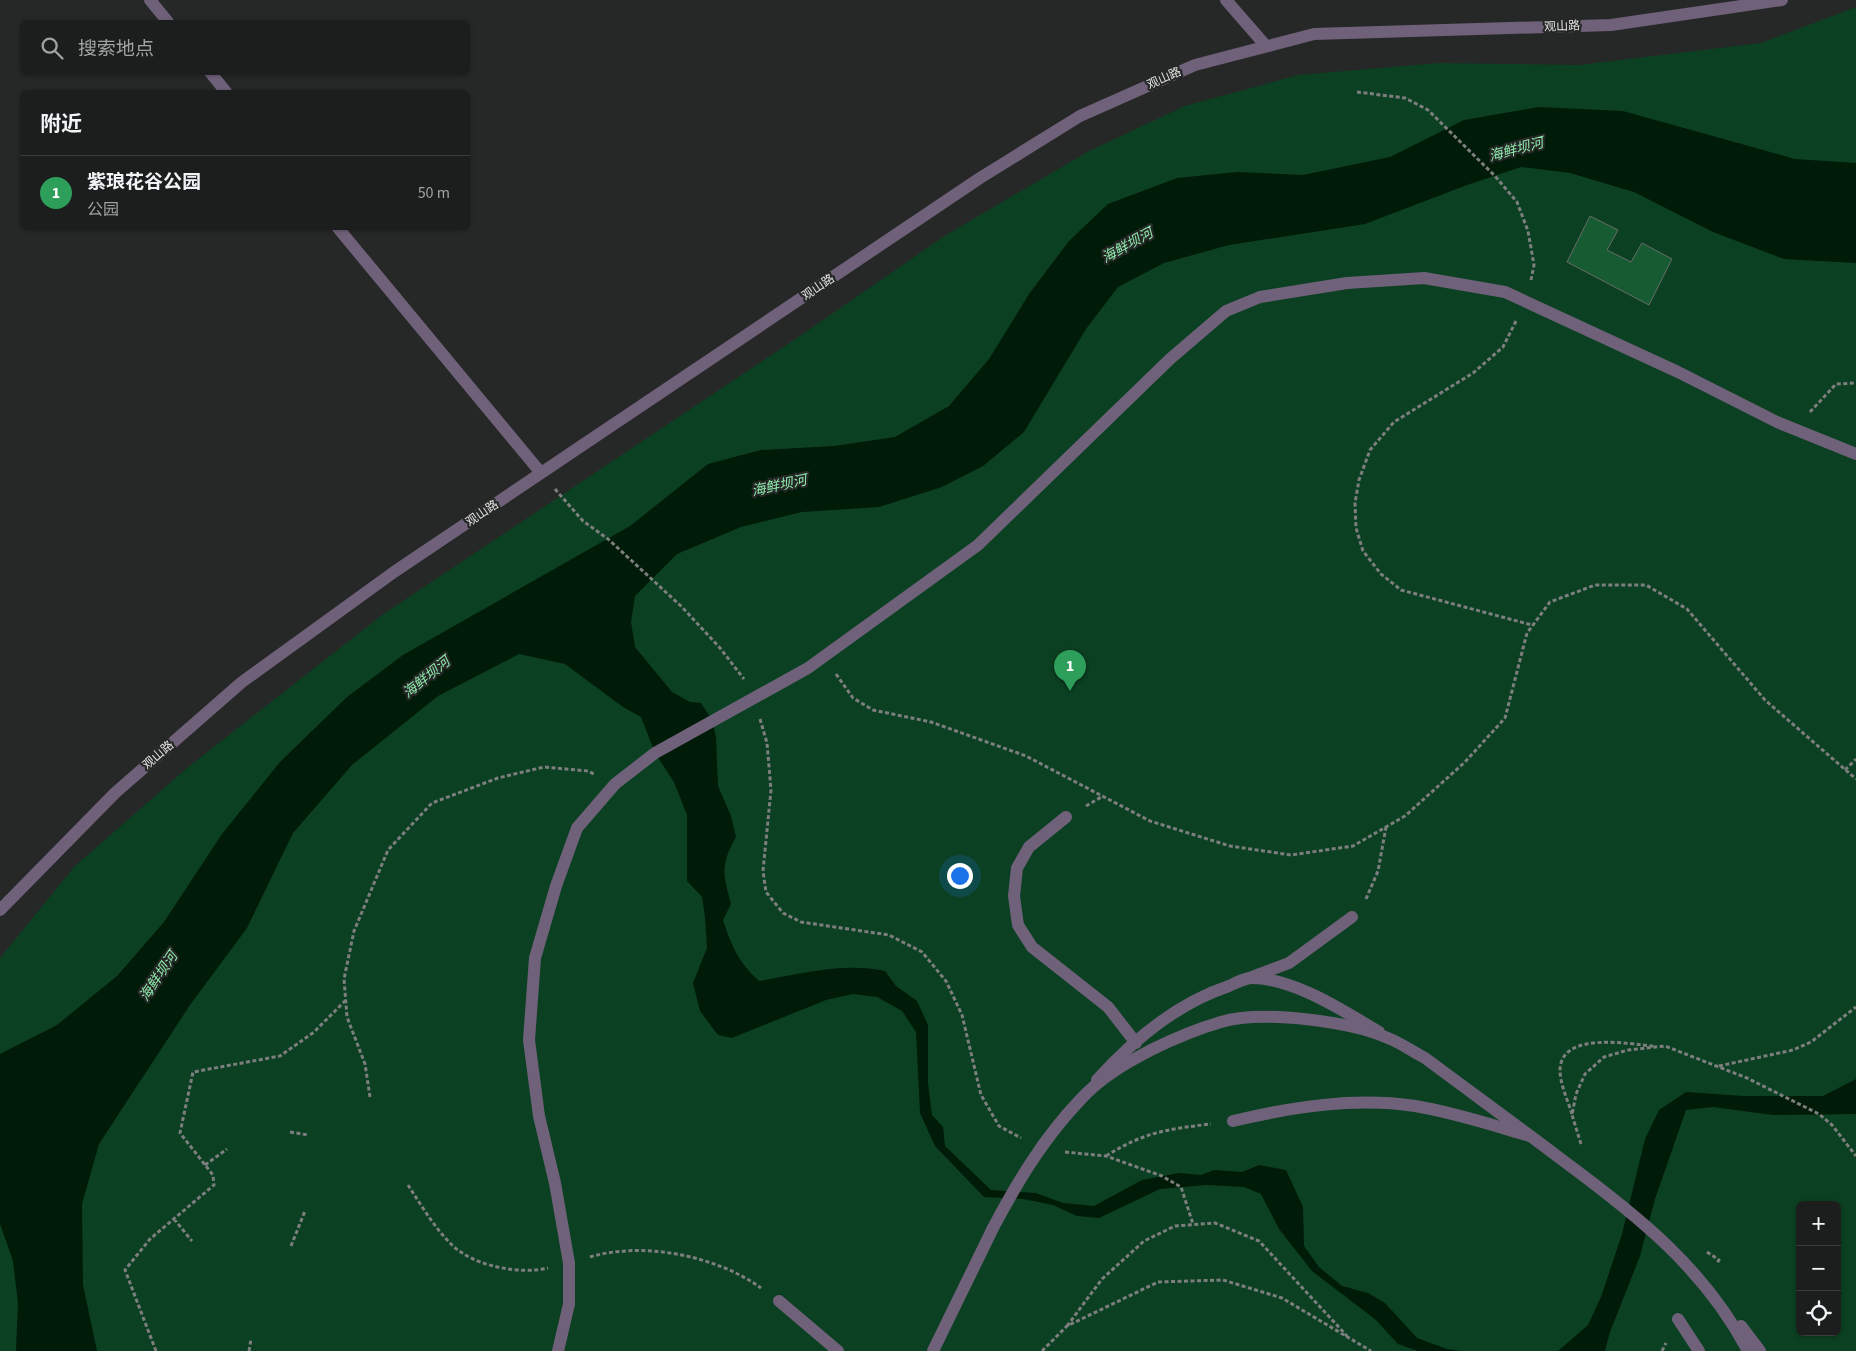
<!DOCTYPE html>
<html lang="zh">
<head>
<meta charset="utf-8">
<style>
  :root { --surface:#1c1e1d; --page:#252726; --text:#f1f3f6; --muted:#a0a2a4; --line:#3a3c3b; --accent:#b45309 }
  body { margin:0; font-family:"Source Sans 3","Noto Sans SC",sans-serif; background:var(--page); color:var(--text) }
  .controls { position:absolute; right:15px; bottom:15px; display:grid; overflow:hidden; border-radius:8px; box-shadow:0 1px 4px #0004 }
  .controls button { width:45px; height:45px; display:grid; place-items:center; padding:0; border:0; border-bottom:1px solid var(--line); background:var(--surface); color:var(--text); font:25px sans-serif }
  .you { position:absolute; left:959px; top:875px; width:18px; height:18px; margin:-12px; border:4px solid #fff; border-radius:50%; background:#1a73e8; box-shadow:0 0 0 8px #1a73e833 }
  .badge { display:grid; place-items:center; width:32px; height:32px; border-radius:50%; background:var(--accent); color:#fff; font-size:16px; font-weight:700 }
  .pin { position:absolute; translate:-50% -41px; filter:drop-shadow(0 1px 2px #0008) }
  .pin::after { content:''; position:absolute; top:26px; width:18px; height:15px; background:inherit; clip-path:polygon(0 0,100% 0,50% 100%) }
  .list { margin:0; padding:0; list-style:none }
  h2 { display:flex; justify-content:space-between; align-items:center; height:65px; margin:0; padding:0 20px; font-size:21px }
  h2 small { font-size:16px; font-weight:400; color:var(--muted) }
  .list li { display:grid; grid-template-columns:32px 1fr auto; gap:15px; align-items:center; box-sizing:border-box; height:75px; padding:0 20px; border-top:1px solid var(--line) }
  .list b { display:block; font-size:19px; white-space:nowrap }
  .list p { margin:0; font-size:16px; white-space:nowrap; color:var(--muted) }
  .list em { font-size:16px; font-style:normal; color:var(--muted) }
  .icon { flex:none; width:28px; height:28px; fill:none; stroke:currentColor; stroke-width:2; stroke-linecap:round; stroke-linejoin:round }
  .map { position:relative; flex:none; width:1856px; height:1351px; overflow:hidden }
  .search { position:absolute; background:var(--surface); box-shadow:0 1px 4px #0004; left:20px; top:20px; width:450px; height:55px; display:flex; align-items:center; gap:12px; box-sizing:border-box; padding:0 18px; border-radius:8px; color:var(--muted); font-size:19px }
  .panel { position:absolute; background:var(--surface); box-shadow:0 1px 4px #0004; left:20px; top:90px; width:450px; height:140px; border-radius:8px }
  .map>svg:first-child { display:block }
</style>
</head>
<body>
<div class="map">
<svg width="1856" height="1351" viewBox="0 0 1856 1351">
  <rect width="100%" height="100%" fill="#262827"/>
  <path fill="#0c4022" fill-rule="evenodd" d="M1856,7v1344h-1856v-393l75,-92 112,-98 195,-153 412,-275 152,-105 143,-84 96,-45 113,-31 141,-12 140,2 182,-22zM1800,1205h37v127h-37z"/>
  <path fill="#001b07" d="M1539,107l84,4 172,48 61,4v100l-72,-4 -71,-27 -79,-40 -64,-19 -49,-6 -54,18 -102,39 -136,21 -65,18 -46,24 -32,42 -62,103 -41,34 -41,21 -63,20 -77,5 -61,15 -64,27 -42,42 -4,26 4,25 37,45 18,10 11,1 11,17 4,17 2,49 13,30 5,21c-16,29 -13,36 -5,67l-8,16c8,25 16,43 36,61 41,-7 84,-19 126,-10l11,15 21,15 11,24v58l4,32 11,12 2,19 46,44 45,3 27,10 31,3 48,-26 37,-7 22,2 13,-5 28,2 17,-7 27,5 17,37 1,39 15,21 23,19 26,7 17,10 32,35 30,11 14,2h-43l-20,-7 -22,-24 -64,-49 -33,-42 -18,-35 -17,-7 -38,-2 -46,4 -61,29 -22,-2 -24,-11 -30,-6 -39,-2 -49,-51 -15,-33 -4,-81 -14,-21 -25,-14 -24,-3 -27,6 -94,38 -14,-3 -18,-24 -7,-28 14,-35 -2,-31 -3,-20 -15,-16v-66l-13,-33 -19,-29 -14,-36 -18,-10 -58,-43 -46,-10 -81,42 -86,69 -59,68 -46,95 -57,77 -91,139 -17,60 1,81 14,66h-81l2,-48 -5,-42 -13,-37v-170l57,-29 60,-49 47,-54 58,-88 58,-72 67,-65 56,-42 227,-129 78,-62 53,-14 73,-4 61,-9 54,-31 40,-47 40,-65 40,-53 39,-37 69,-26 60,-6 66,3 87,-18 74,-37z
    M1856,1079v35l-83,1 -60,-8 -27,3 -31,89 -15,57 -30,76 -5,19h-47l30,-26 13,-28 21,-63 23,-95 14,-29 27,-18 57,4h80z"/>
  <path fill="#175b33" stroke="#686b69" d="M1590,216l28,14 -11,20 24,12 11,-19 30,16 -23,46 -82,-43z"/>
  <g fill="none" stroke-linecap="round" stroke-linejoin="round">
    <path stroke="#7d7f7e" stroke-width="3" stroke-dasharray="4 2.5" stroke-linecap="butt" d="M1357,92l48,6 23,12 67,66 22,26 11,29 6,34 -3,15
      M1516,321l-13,26 -30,26 -79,49 -24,28 -11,30 -4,23 1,25 7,23 18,23 20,16 131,35
      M1810,412l26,-28 20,-1
      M555,489l28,32 25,18 74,68 38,41 24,31
      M836,674l17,24 20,12 58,12 95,34 124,65 80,25 61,9 62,-9 52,-30 60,-54 40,-44 22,-85 23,-31 45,-17h51l41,24 78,91 91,79
      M760,719l7,24 4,47 -8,81 3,21 17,21 18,9 88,13 33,17 24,29 16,34 19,80 18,31 22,12
      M1845,770l11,-11
      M1086,806l17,-10
      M1366,899l12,-28 8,-44
      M1719,1066l74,-16 18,-8 45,-35
      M370,1097l-5,-33 -18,-47 -3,-38 10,-48 34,-81 44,-47 66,-25 46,-11 44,4 6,3
      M1572,1114c-4,-13 -12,-30 -12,-44 1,-39 68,-26 93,-24
      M290,1132l18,3
      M1581,1144l-9,-29 4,-21 9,-20 19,-17 24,-7 37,-4 82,32 72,36 13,11 24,31
      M1065,1152l41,4 56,20 19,11 12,37
      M1106,1156c38,-24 62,-27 105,-32
      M205,1165l22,-16
      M408,1185c13,20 26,42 43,59 21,22 69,31 97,24
      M174,1219l18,22
      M291,1246l14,-35
      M1707,1252l12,8 -3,4
      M590,1257c53,-16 127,-1 171,31
      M1067,1326l35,-47 42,-38 31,-15 40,-3 44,18 88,95
      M156,1351l-31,-81 25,-31 64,-54 -1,-10 -33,-42 13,-61 87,-16 34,-24 32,-32
      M249,1351l2,-12
      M1042,1351l25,-25 91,-44 65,-2 59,18 89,53
      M1662,1351l4,-8"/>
    <path stroke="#70617a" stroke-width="12" d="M150,0l18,22
      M1226,0l40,46
      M210,72l16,20
      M338,228l203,245
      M1066,817l-37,30 -12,21 -3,28 4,29 14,22 76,60 28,36
      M0,910l115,-117 127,-111 152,-110 586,-394 100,-62 115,-51 119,-31 297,-9 171,-25
      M1249,978l40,-15 63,-46
      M1097,1080c36,-40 81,-77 132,-94 6,-3 15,-7 21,-8 42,-1 94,33 129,54
      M1233,1121c59,-14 121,-24 182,-15 38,6 77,19 115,30
      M779,1301l59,50
      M1678,1319l21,32
      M558,1351l11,-47v-41l-14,-80 -16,-67 -10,-76 6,-82 21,-72 21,-58 38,-44 40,-31 153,-85 170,-123 192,-186 56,-48 34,-14 87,-14 77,-5 81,14 173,80 99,50 79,32
      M933,1351l60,-123"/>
    <path stroke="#70617a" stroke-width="12" d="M993,1228c25,-47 50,-89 87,-128 20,-22 44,-36 71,-50 22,-11 46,-21 70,-28 41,-12 128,-1 167,16 13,5 25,14 37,20 47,35 94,69 140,104 73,54 140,107 183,189
      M1741,1326l19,25"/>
  </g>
  <g text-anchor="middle" stroke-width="4.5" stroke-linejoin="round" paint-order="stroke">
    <g font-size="12" fill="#e2e3e2" stroke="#262827">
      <text transform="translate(1562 26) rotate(-2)" y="4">观山路</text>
      <text transform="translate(1164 78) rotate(-24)" y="4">观山路</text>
      <text transform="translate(818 287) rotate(-34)" y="4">观山路</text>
      <text transform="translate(482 513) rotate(-34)" y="4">观山路</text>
      <text transform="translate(158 755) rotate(-41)" y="4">观山路</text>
    </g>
    <g font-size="14" font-style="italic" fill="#8feaac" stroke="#262827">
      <text transform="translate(1516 149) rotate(-15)" y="5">海鲜坝河</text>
      <text transform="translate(1127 245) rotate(-29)" y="5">海鲜坝河</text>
      <text transform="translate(779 485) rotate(-12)" y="5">海鲜坝河</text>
      <text transform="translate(426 677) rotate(-39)" y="5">海鲜坝河</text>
      <text transform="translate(158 976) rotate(-56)" y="5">海鲜坝河</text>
    </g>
  </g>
</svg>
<div class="controls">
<button>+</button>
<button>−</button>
<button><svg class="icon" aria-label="locate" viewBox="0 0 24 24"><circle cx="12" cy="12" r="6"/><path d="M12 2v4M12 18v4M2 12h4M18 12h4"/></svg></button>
</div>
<div class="you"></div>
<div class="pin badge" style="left:1070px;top:691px;background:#2e9e5b">1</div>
<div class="search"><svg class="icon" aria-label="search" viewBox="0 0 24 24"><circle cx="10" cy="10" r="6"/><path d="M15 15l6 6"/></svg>搜索地点</div>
<section class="panel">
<h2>附近<small></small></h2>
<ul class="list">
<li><span class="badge" style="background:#2e9e5b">1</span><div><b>紫琅花谷公园</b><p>公园</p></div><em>50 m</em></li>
</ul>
</section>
</div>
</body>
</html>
